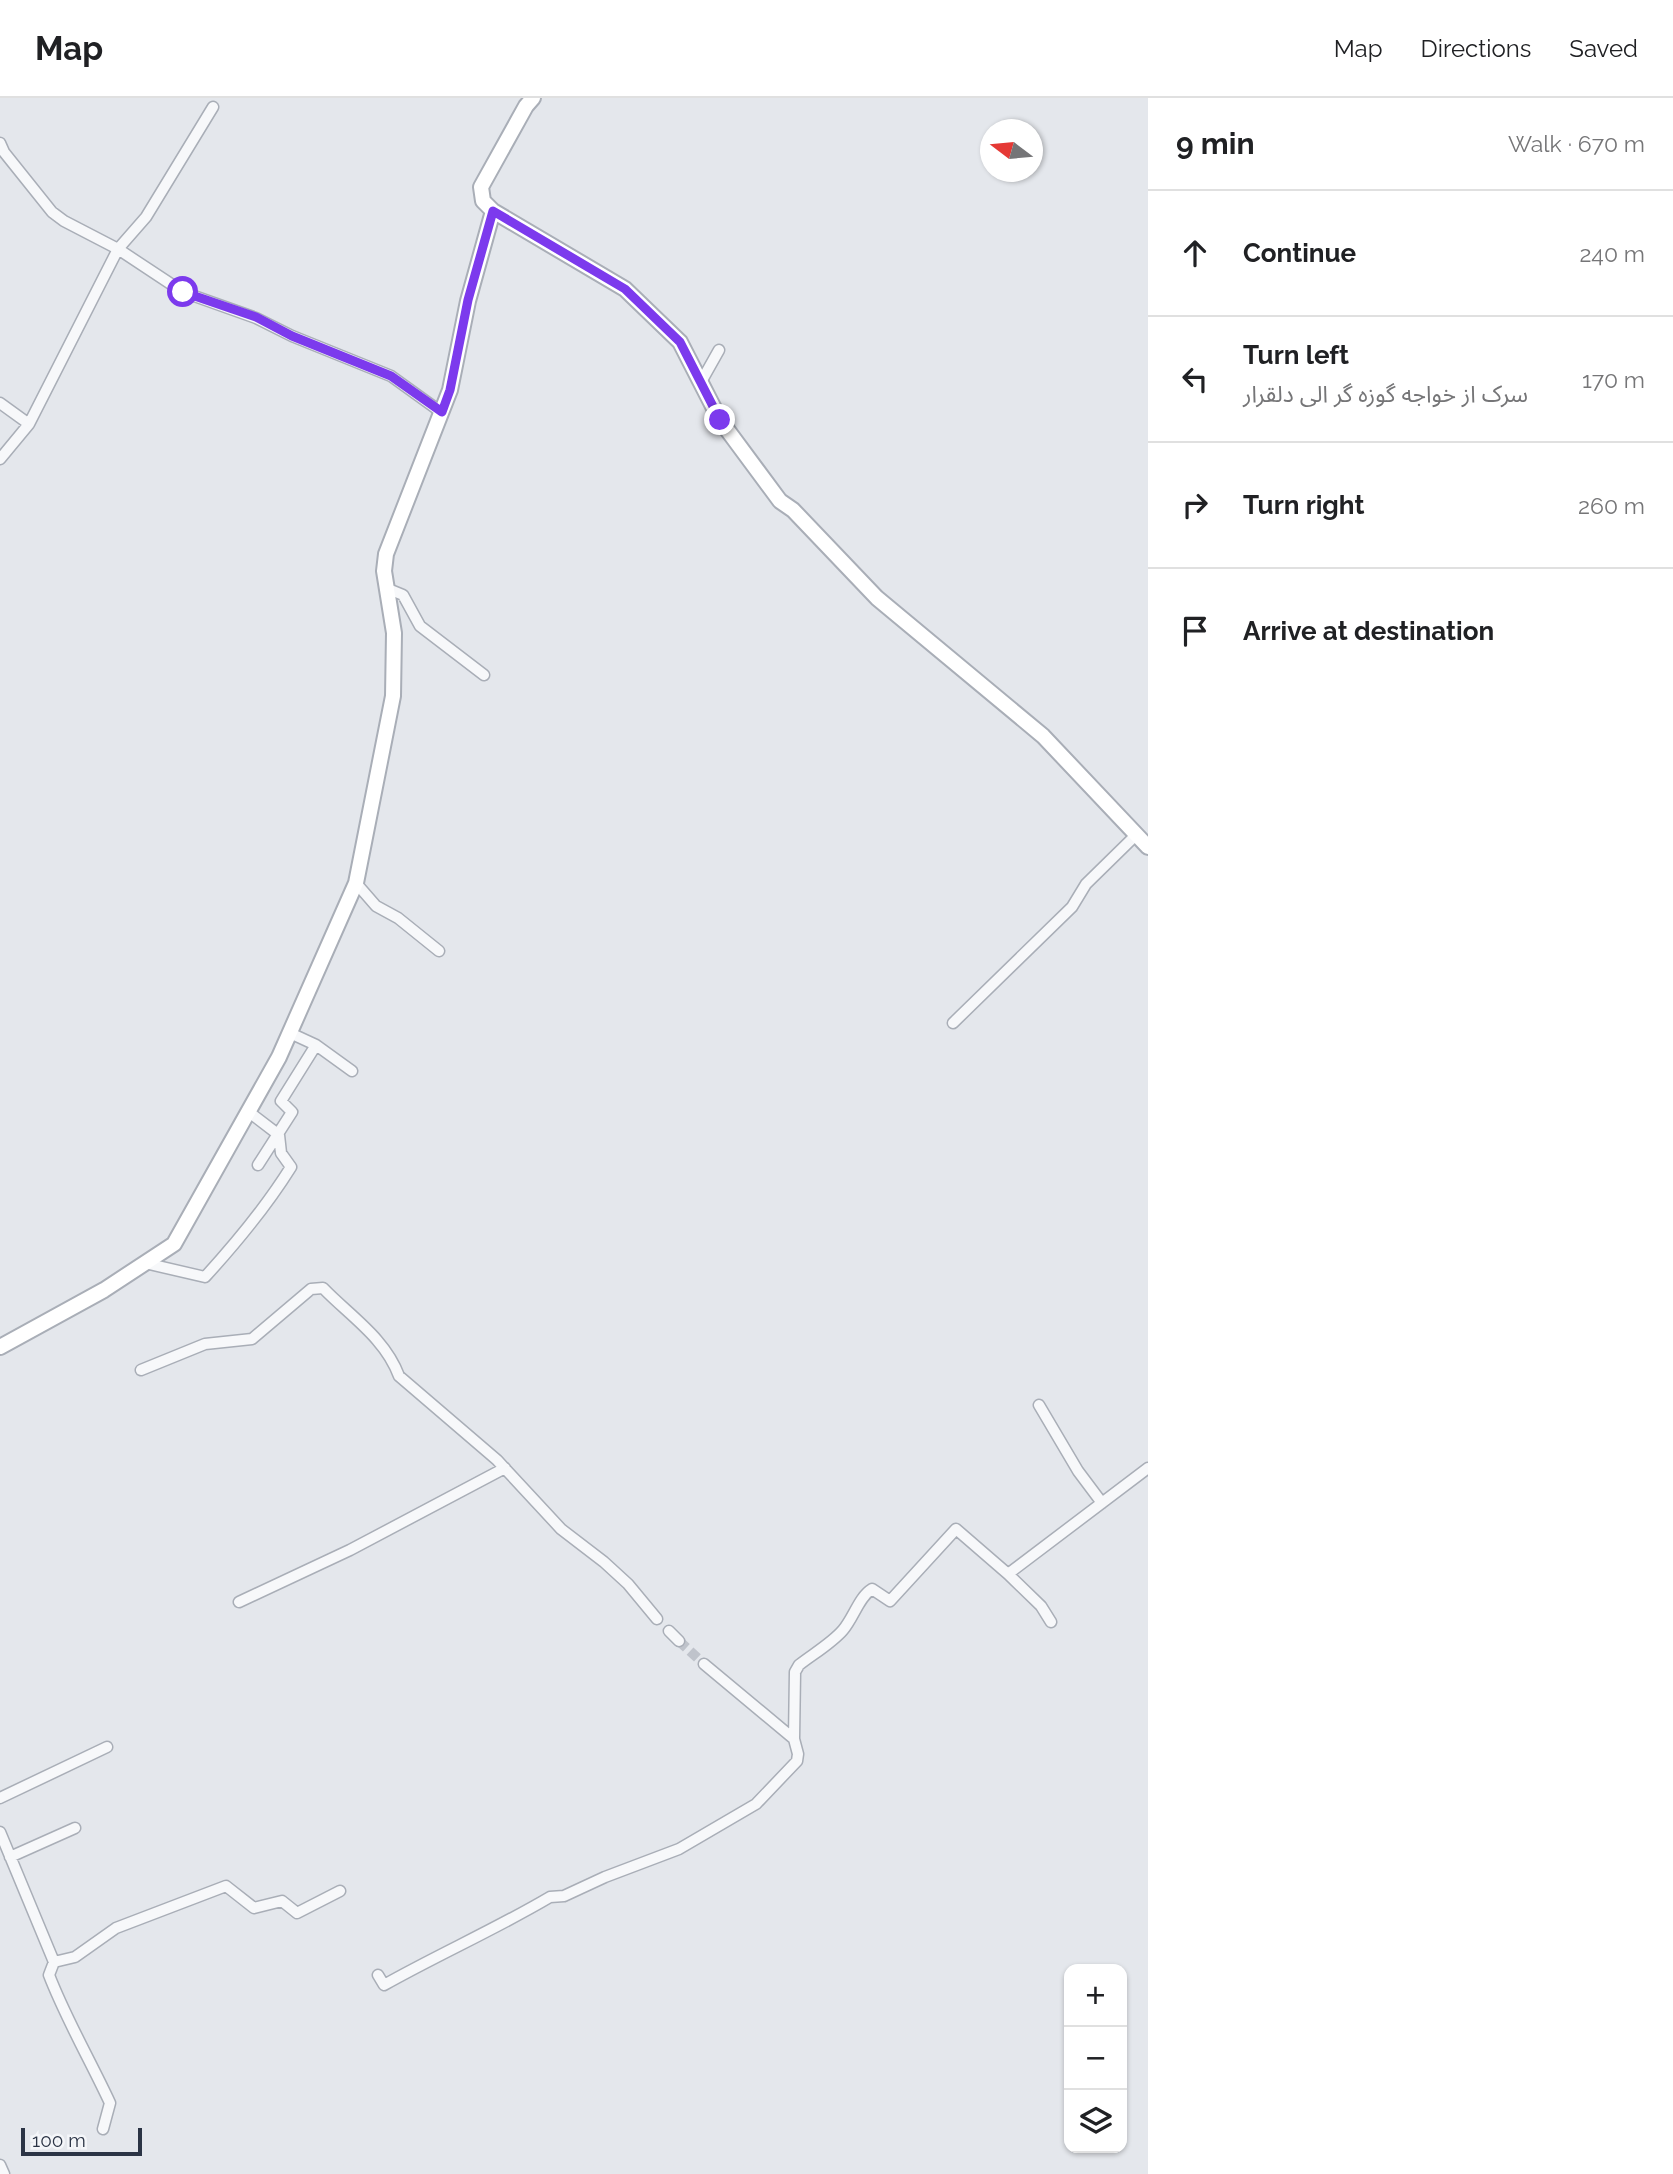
<!DOCTYPE html>
<html lang="en">
<head>
<meta charset="utf-8">
<style>
  :root { --surface:#fff; --page:#f6f6f6; --text:#202124; --muted:#757577; --line:#e0e0e0 }
  body { margin:0; font-family:Raleway,"Noto Sans Arabic",sans-serif; background:var(--page); color:var(--text) }
  .controls { position:absolute; right:21px; bottom:21px; display:grid; overflow:hidden; border-radius:14px; box-shadow:0 2px 5px #0004 }
  .controls button { width:63px; height:63px; display:grid; place-items:center; padding:0; border:0; border-bottom:2px solid var(--line); background:var(--surface); color:var(--text); font:35px sans-serif }
  .compass { position:absolute; left:980px; top:21px; width:63px; height:63px; border-radius:50%; background:var(--surface); box-shadow:0 2px 5px #0004; rotate:286deg }
  .scale { position:absolute; left:21px; bottom:18px; width:121px; box-sizing:border-box; padding-left:7px; border:4px solid #2b3445; border-top:0; font-size:19px; line-height:24px; white-space:nowrap; color:#2b3445; -webkit-text-stroke:5px #f4f6f9; paint-order:stroke }
  .stop { position:absolute; width:21px; height:21px; margin:-16px; border:5px solid #7c3aed; border-radius:50%; background:#fff }
  .stop.end { background:#7c3aed; border-color:#fff; box-shadow:0 2px 7px #0008 }
  .list { margin:0; padding:0; list-style:none }
  h2 { display:flex; justify-content:space-between; align-items:center; height:91px; margin:0; padding:0 28px; font-size:30px }
  h2 small { font-size:23px; font-weight:400; color:var(--muted) }
  .list li { display:grid; grid-template-columns:46px 1fr auto; gap:21px; align-items:center; box-sizing:border-box; height:126px; padding:0 28px; border-top:2px solid var(--line) }
  .list b { display:block; font-size:26px; white-space:nowrap }
  .list p { margin:0; font-size:23px; white-space:nowrap; color:var(--muted) }
  .list em { font-size:23px; font-style:normal; color:var(--muted) }
  .icon { flex:none; width:38px; height:38px; fill:none; stroke:currentColor; stroke-width:2; stroke-linecap:round; stroke-linejoin:round }
  .map { position:relative; flex:none; width:1148px; height:2076px; overflow:hidden }
  header { display:flex; align-items:center; gap:42px; box-sizing:border-box; height:98px; padding:0 35px; background:var(--surface); border-bottom:2px solid var(--line) }
  header strong { font-size:33px }
  nav { display:flex; gap:38px; margin-inline-start:auto; font-size:24px }
  main { display:flex }
  aside { flex:1; background:var(--surface) }
  .map>svg:first-child { display:block }
</style>
</head>
<body>
<header>
<strong>Map</strong>
<nav><a>Map</a><a>Directions</a><a>Saved</a></nav>
</header>
<main>
<div class="map">
<svg width="1148" height="2076" viewBox="0 0 1148 2076">
  <rect width="100%" height="100%" fill="#e4e7ec"/>
  <g fill="none" stroke-linecap="round" stroke-linejoin="round">
    <path stroke="#bfc3cb" stroke-width="10" stroke-dasharray="10 5" stroke-linecap="butt" d="M679,1543l25,23"/>
    <defs>
      <path id="street" d="M0,45l4,9 48,60 12,9 54,28 65,43 73,26 36,18 99,40 50,36
        M701,284l18,-32
        M0,305l29,21
        M0,361l29,-35 89,-175 28,-32 67,-110
        M386,490l17,7 17,31 64,49
        M356,785l20,23 22,12 41,33
        M953,925l119,-116 14,-23 50,-49
        M290,935l26,12 36,26
        M258,1067l34,-53 -11,-11 35,-56
        M145,1165l60,14c32,-35 61,-70 86,-110l-10,-14 -2,-18 -30,-23
        M141,1272l64,-26 47,-5 59,-50 12,-1c27,28 62,50 76,88l98,84 64,69 43,33 24,22 29,35
        M1039,1307l39,66 24,32
        M1008,1476l33,32 10,16
        M239,1504l111,-52 155,-82
        M669,1533l10,10
        M704,1566l90,75
        M0,1700l107,-51
        M0,1734l54,130 21,-5 41,-29 110,-42 28,22 28,-7 15,12 43,-22
        M10,1759l65,-29
        M54,1864l-5,13c17,44 41,85 61,128l-7,26
        M378,1877l6,10c55,-31 112,-56 166,-88l14,-1 41,-19 74,-28 77,-45 41,-43 1,-7 -4,-15 1,-67 4,-7c14,-11 33,-22 44,-35 11,-13 16,-33 29,-41l18,12 66,-72 52,45 140,-106
        M0,2067l4,9"/>
      <path id="secondary" d="M493,113l132,78 55,53 40,78 60,81 13,9 84,88 166,138 105,111
        M0,1249l104,-57 70,-46 105,-187 77,-174 37,-187 1,-63 -10,-62 2,-17 64,-164 18,-89 25,-90 -10,-10 -2,-14 45,-81 7,-8"/>
    </defs>
    <use href="#street" stroke="#a9aeb7" stroke-width="13"/>
    <use href="#secondary" stroke="#a9aeb7" stroke-width="18"/>
    <use href="#street" stroke="#f7f8fa" stroke-width="10"/>
    <use href="#secondary" stroke="#fff" stroke-width="14"/>
  </g>
  <g fill="none" stroke-linecap="round" stroke-linejoin="round">
    <path stroke="#7c3aed" stroke-width="9" d="M183,194l73,25 36,19 99,40 51,36 8,-22 18,-90 25,-89 132,78 55,53 40,78"/>
  </g>
</svg>
<div class="controls">
<button>+</button>
<button>−</button>
<button><svg class="icon" aria-label="layers" viewBox="0 0 24 24"><path d="M12 4l9 5-9 5-9-5zM3 14l9 5 9-5"/></svg></button>
</div>
<svg class="compass" viewBox="-18 -18 36 36"><path d="M0-13l5 13h-10z" fill="#e53935"/><path d="M0 13l5-13h-10z" fill="#757577"/></svg>
<div class="scale">100 m</div>
<div class="stop" style="left:183px;top:194px"></div>
<div class="stop end" style="left:720px;top:322px"></div>
</div>
<aside>
<h2>9 min<small>Walk · 670 m</small></h2>
<ul class="list">
<li><svg class="icon" aria-label="ahead" viewBox="0 0 24 24"><path d="M12 20V5M6 11l6-6 6 6"/></svg><div><b>Continue</b></div><em>240 m</em></li>
<li><svg class="icon" aria-label="left" viewBox="0 0 24 24"><path d="M17 20v-9H6M10 6l-5 5 5 5"/></svg><div><b>Turn left</b><p>سرک از خواجه گوزه گر الی دلقرار</p></div><em>170 m</em></li>
<li><svg class="icon" aria-label="right" viewBox="0 0 24 24"><path d="M7 20v-9h11M14 6l5 5-5 5"/></svg><div><b>Turn right</b></div><em>260 m</em></li>
<li><svg class="icon" aria-label="arrive" viewBox="0 0 24 24"><path d="M6 21V4h12l-3 4 3 4H6"/></svg><div><b>Arrive at destination</b></div></li>
</ul>
</aside>
</main>
</body>
</html>
